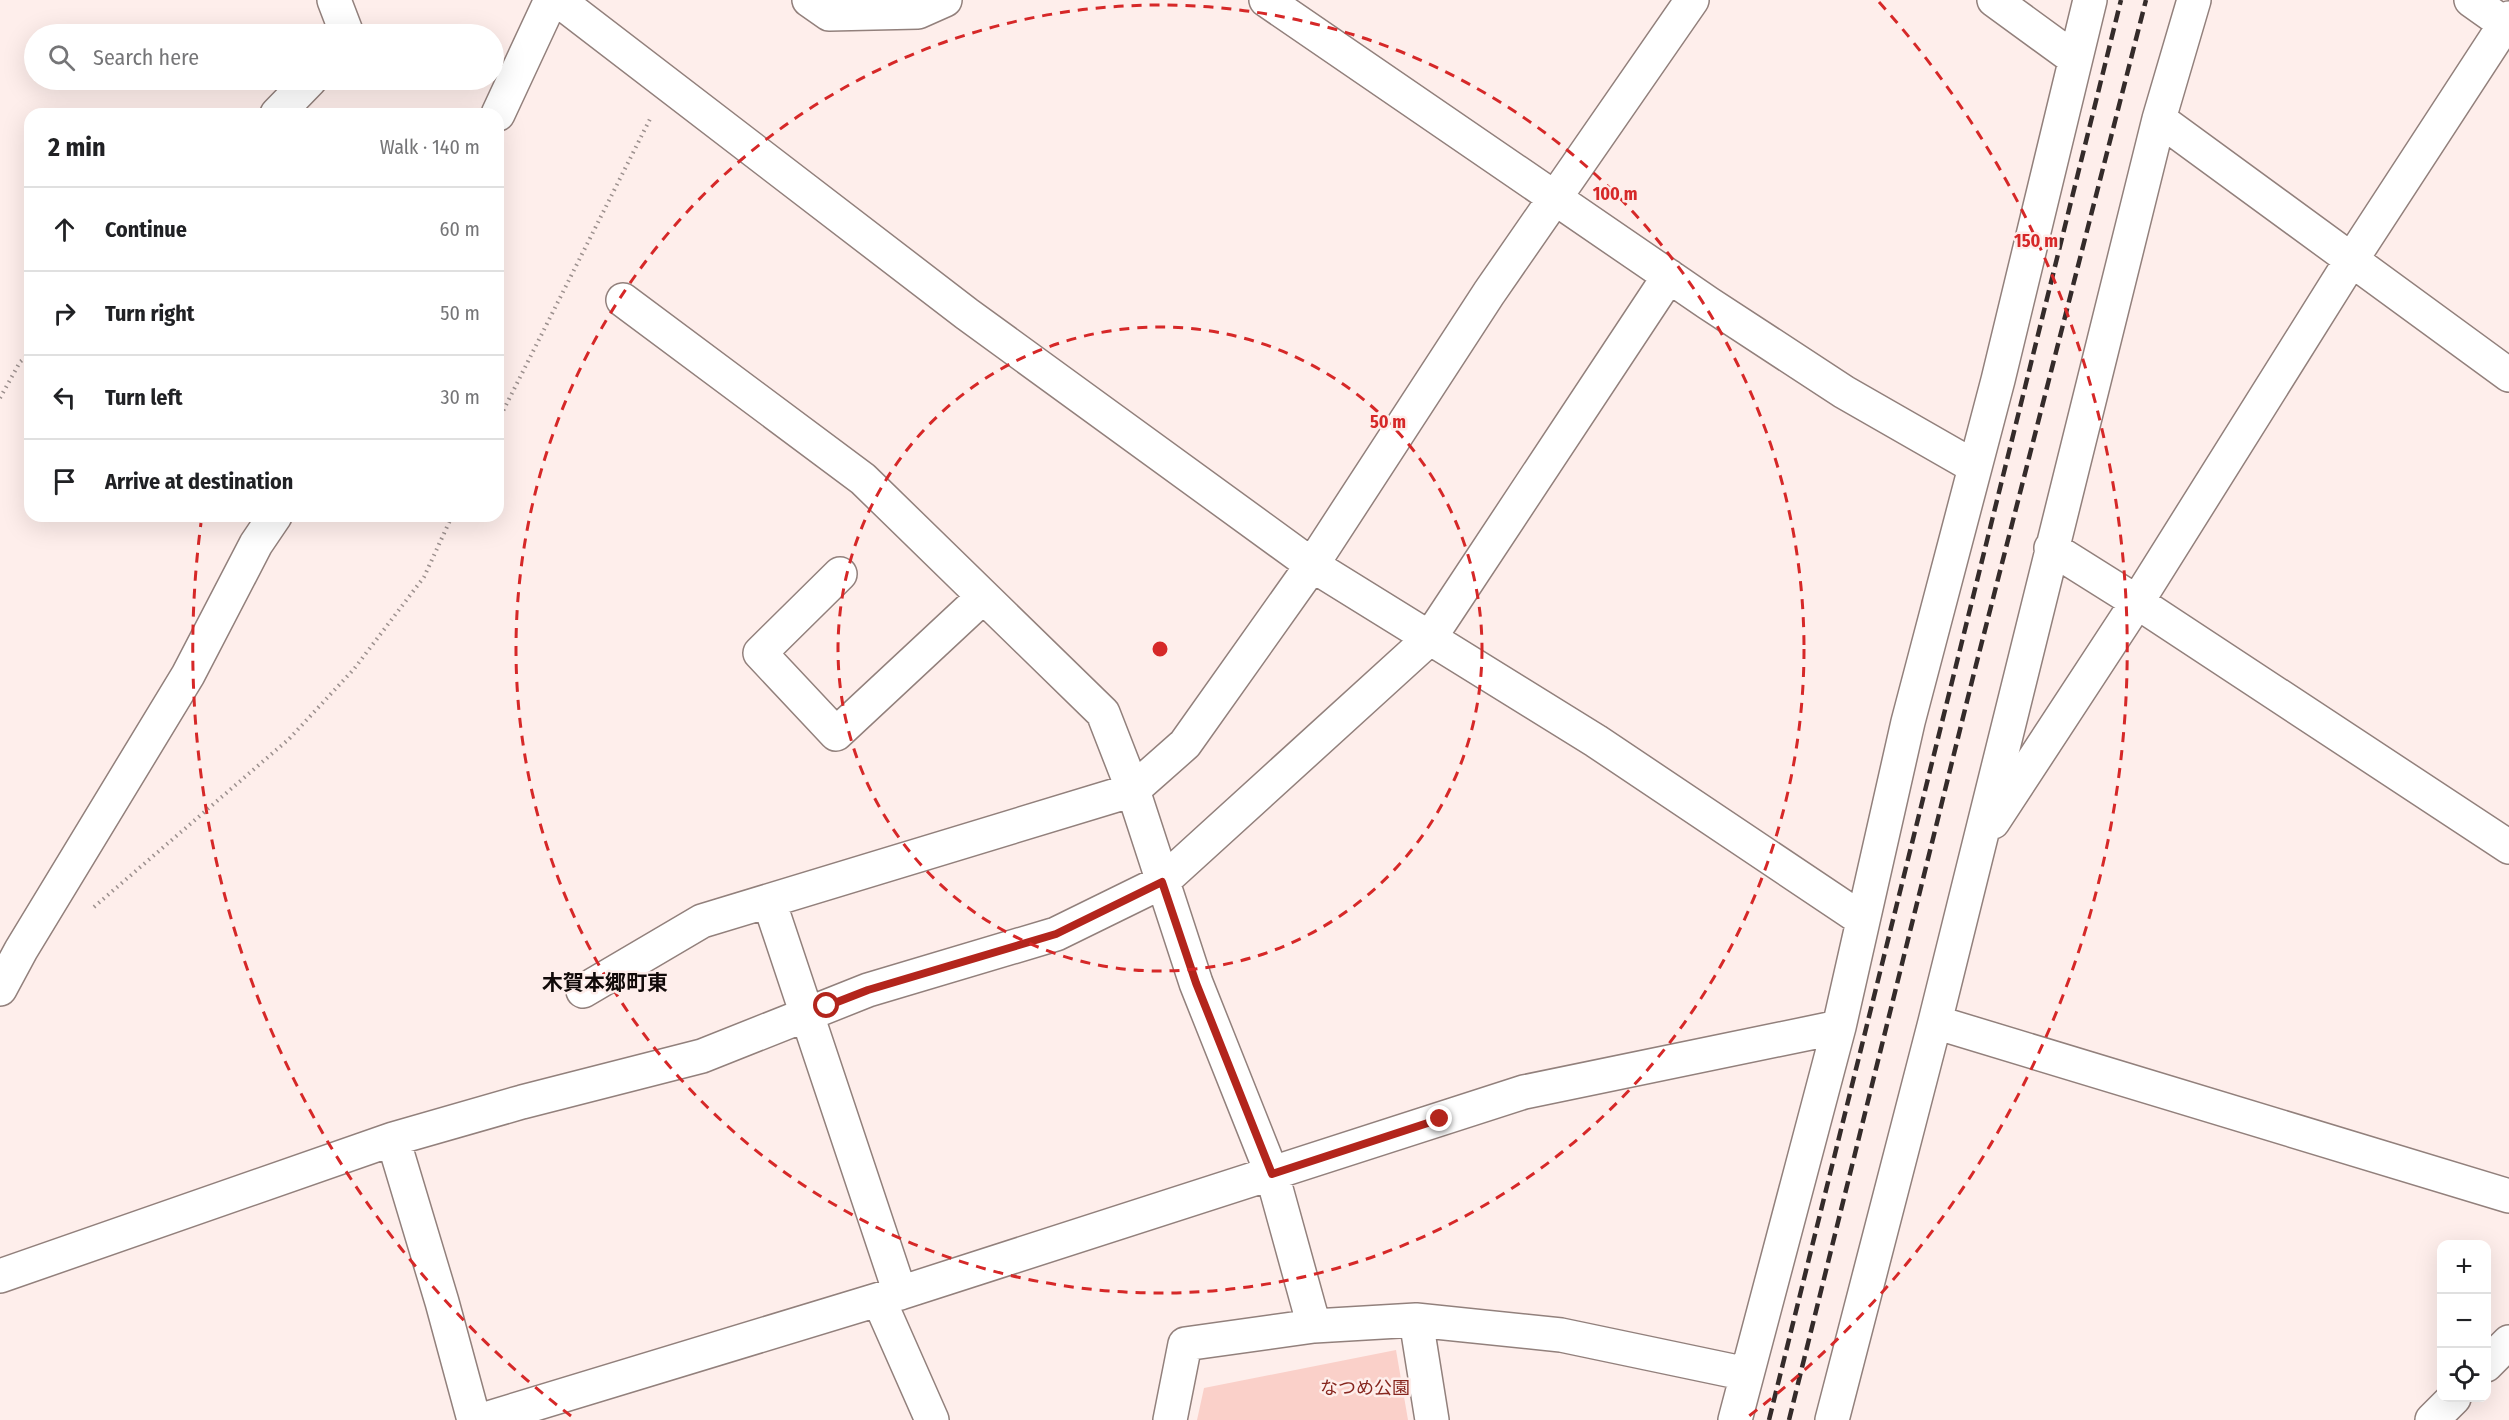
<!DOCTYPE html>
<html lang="en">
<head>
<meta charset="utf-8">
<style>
  :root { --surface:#fff; --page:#f2f2f2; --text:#202124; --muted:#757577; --line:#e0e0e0 }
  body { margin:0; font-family:"Fira Sans Condensed","Noto Sans JP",sans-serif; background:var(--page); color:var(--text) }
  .controls { position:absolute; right:18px; bottom:18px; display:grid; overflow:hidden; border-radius:12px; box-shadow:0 6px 24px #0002 }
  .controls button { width:54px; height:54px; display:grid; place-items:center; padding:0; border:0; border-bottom:2px solid var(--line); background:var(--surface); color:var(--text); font:30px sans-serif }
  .stop { position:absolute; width:18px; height:18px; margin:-14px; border:4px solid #b3251c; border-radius:50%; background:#fff }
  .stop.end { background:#b3251c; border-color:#fff; box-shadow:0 2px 6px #0008 }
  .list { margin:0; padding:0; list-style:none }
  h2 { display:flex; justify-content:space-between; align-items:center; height:78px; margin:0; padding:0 24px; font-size:26px }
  h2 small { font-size:20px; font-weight:400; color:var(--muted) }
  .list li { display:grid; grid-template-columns:39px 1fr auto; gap:18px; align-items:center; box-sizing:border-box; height:84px; padding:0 24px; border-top:2px solid var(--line) }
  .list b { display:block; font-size:22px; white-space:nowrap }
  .list em { font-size:20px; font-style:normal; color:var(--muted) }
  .icon { flex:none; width:33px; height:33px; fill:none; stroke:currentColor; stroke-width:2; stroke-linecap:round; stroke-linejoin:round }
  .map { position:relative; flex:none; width:2509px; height:1420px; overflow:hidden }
  .search { position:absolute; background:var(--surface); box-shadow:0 6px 24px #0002; left:24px; top:24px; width:480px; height:66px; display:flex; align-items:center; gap:15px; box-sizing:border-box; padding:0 21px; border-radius:33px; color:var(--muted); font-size:22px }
  .panel { position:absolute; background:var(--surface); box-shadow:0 6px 24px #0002; left:24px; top:108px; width:480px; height:414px; border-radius:18px }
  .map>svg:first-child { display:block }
</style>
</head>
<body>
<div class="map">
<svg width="2509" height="1420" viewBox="0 0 2509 1420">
  <rect width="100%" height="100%" fill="#feeeeb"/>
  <path fill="#fad0c9" d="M1396,1350l12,70h-211l7,-32z"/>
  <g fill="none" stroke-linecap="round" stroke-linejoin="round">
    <defs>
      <path id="minor" d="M334,0l13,34
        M558,0l409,314 345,251 284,176 267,179
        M809,0l20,14 89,-2 27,-12
        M1266,0l442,303 136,89 131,75
        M1994,0l81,59
        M2471,0l38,27
        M2509,18l-157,241 -215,343 372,245
        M277,114l33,-34
        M498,114l53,-114
        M2159,119l350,256
        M840,574l-80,79 76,81 147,-137
        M1993,822l144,-220 -86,-54
        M769,901l131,392
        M0,989l21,-39 167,-275 68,-131 19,-28
        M583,991l119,-70 431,-131 -30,-77 -240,-234 -240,-179
        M1935,1022l574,174
        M393,1139l49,163 32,118
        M0,1276l393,-137 129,-37 180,-46 166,-66 188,-56 106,-52 267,-243 240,-363
        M879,1300l53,120
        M1416,1320l145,15 186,39
        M1314,1326l-42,-152 -76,-191 -63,-193 52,-46 127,-179 177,-272 203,-293
        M2486,1365l23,-23
        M482,1420l418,-127 624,-201 315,-65
        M1170,1420l15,-76 129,-18 102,-6 16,100
        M1735,1420l104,-393 69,-305 90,-342 92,-380
        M1832,1420l103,-398 224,-903 35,-119
        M2432,1420l22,-22"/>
    </defs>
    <use href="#minor" stroke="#92807c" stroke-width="36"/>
    <path stroke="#9c908e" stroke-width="4" stroke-dasharray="1.5 4.5" stroke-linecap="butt" d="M0,398l20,-36 10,-9
      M498,421l152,-302
      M94,907l195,-168 65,-70 70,-92 28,-61"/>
    <use href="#minor" stroke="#fff" stroke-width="33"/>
    <path stroke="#342b2a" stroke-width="4.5" stroke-dasharray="12 6" stroke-linecap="butt" d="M1769,1420l352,-1420
      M1789,1420l186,-751 171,-669"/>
  </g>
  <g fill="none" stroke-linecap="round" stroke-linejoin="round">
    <path stroke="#b3251c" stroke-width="8" d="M827,1006l41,-16 188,-56 106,-52 34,101 76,191 168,-55"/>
  </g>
  <g fill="none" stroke="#d62828" stroke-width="3" stroke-dasharray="10 8">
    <circle cx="1160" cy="649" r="322"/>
    <circle cx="1160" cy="649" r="644"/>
    <path d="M571 1416A967 967 0 0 1 201 523M1879 2A967 967 0 0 1 1749 1416"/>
  </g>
  <g text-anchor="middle" stroke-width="5" stroke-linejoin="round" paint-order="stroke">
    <g font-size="18" fill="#86261e" stroke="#feeeeb">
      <text x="1365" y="1394">なつめ公園</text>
    </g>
    <g font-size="21" font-weight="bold" fill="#110a09" stroke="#feeeeb">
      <text x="605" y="990">木賀本郷町東</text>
    </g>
  </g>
  <circle cx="1160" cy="649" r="9" fill="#d62828" stroke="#feeeeb" stroke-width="3"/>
  <g font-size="18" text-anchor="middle" font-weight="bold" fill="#d62828" stroke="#feeeeb" stroke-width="5" stroke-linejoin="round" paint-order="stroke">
    <text x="1615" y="200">100 m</text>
    <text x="2036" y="247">150 m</text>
    <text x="1388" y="428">50 m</text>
  </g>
</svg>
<div class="controls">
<button>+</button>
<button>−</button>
<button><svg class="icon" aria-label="locate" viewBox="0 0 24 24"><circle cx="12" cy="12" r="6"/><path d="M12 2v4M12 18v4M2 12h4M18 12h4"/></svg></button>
</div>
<div class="stop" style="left:827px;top:1006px"></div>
<div class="stop end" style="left:1440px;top:1119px"></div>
<div class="search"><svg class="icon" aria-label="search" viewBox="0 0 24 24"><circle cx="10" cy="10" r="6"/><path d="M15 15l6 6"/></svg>Search here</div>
<section class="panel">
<h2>2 min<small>Walk · 140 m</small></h2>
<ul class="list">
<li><svg class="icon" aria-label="ahead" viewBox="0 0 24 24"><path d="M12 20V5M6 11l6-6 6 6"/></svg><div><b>Continue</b></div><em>60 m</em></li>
<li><svg class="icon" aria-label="right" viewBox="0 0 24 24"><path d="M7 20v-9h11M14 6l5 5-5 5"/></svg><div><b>Turn right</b></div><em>50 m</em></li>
<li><svg class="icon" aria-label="left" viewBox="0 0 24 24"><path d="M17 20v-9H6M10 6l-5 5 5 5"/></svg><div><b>Turn left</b></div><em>30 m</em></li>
<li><svg class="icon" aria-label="arrive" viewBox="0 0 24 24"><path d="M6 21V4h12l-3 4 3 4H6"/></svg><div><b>Arrive at destination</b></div></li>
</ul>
</section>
</div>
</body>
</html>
